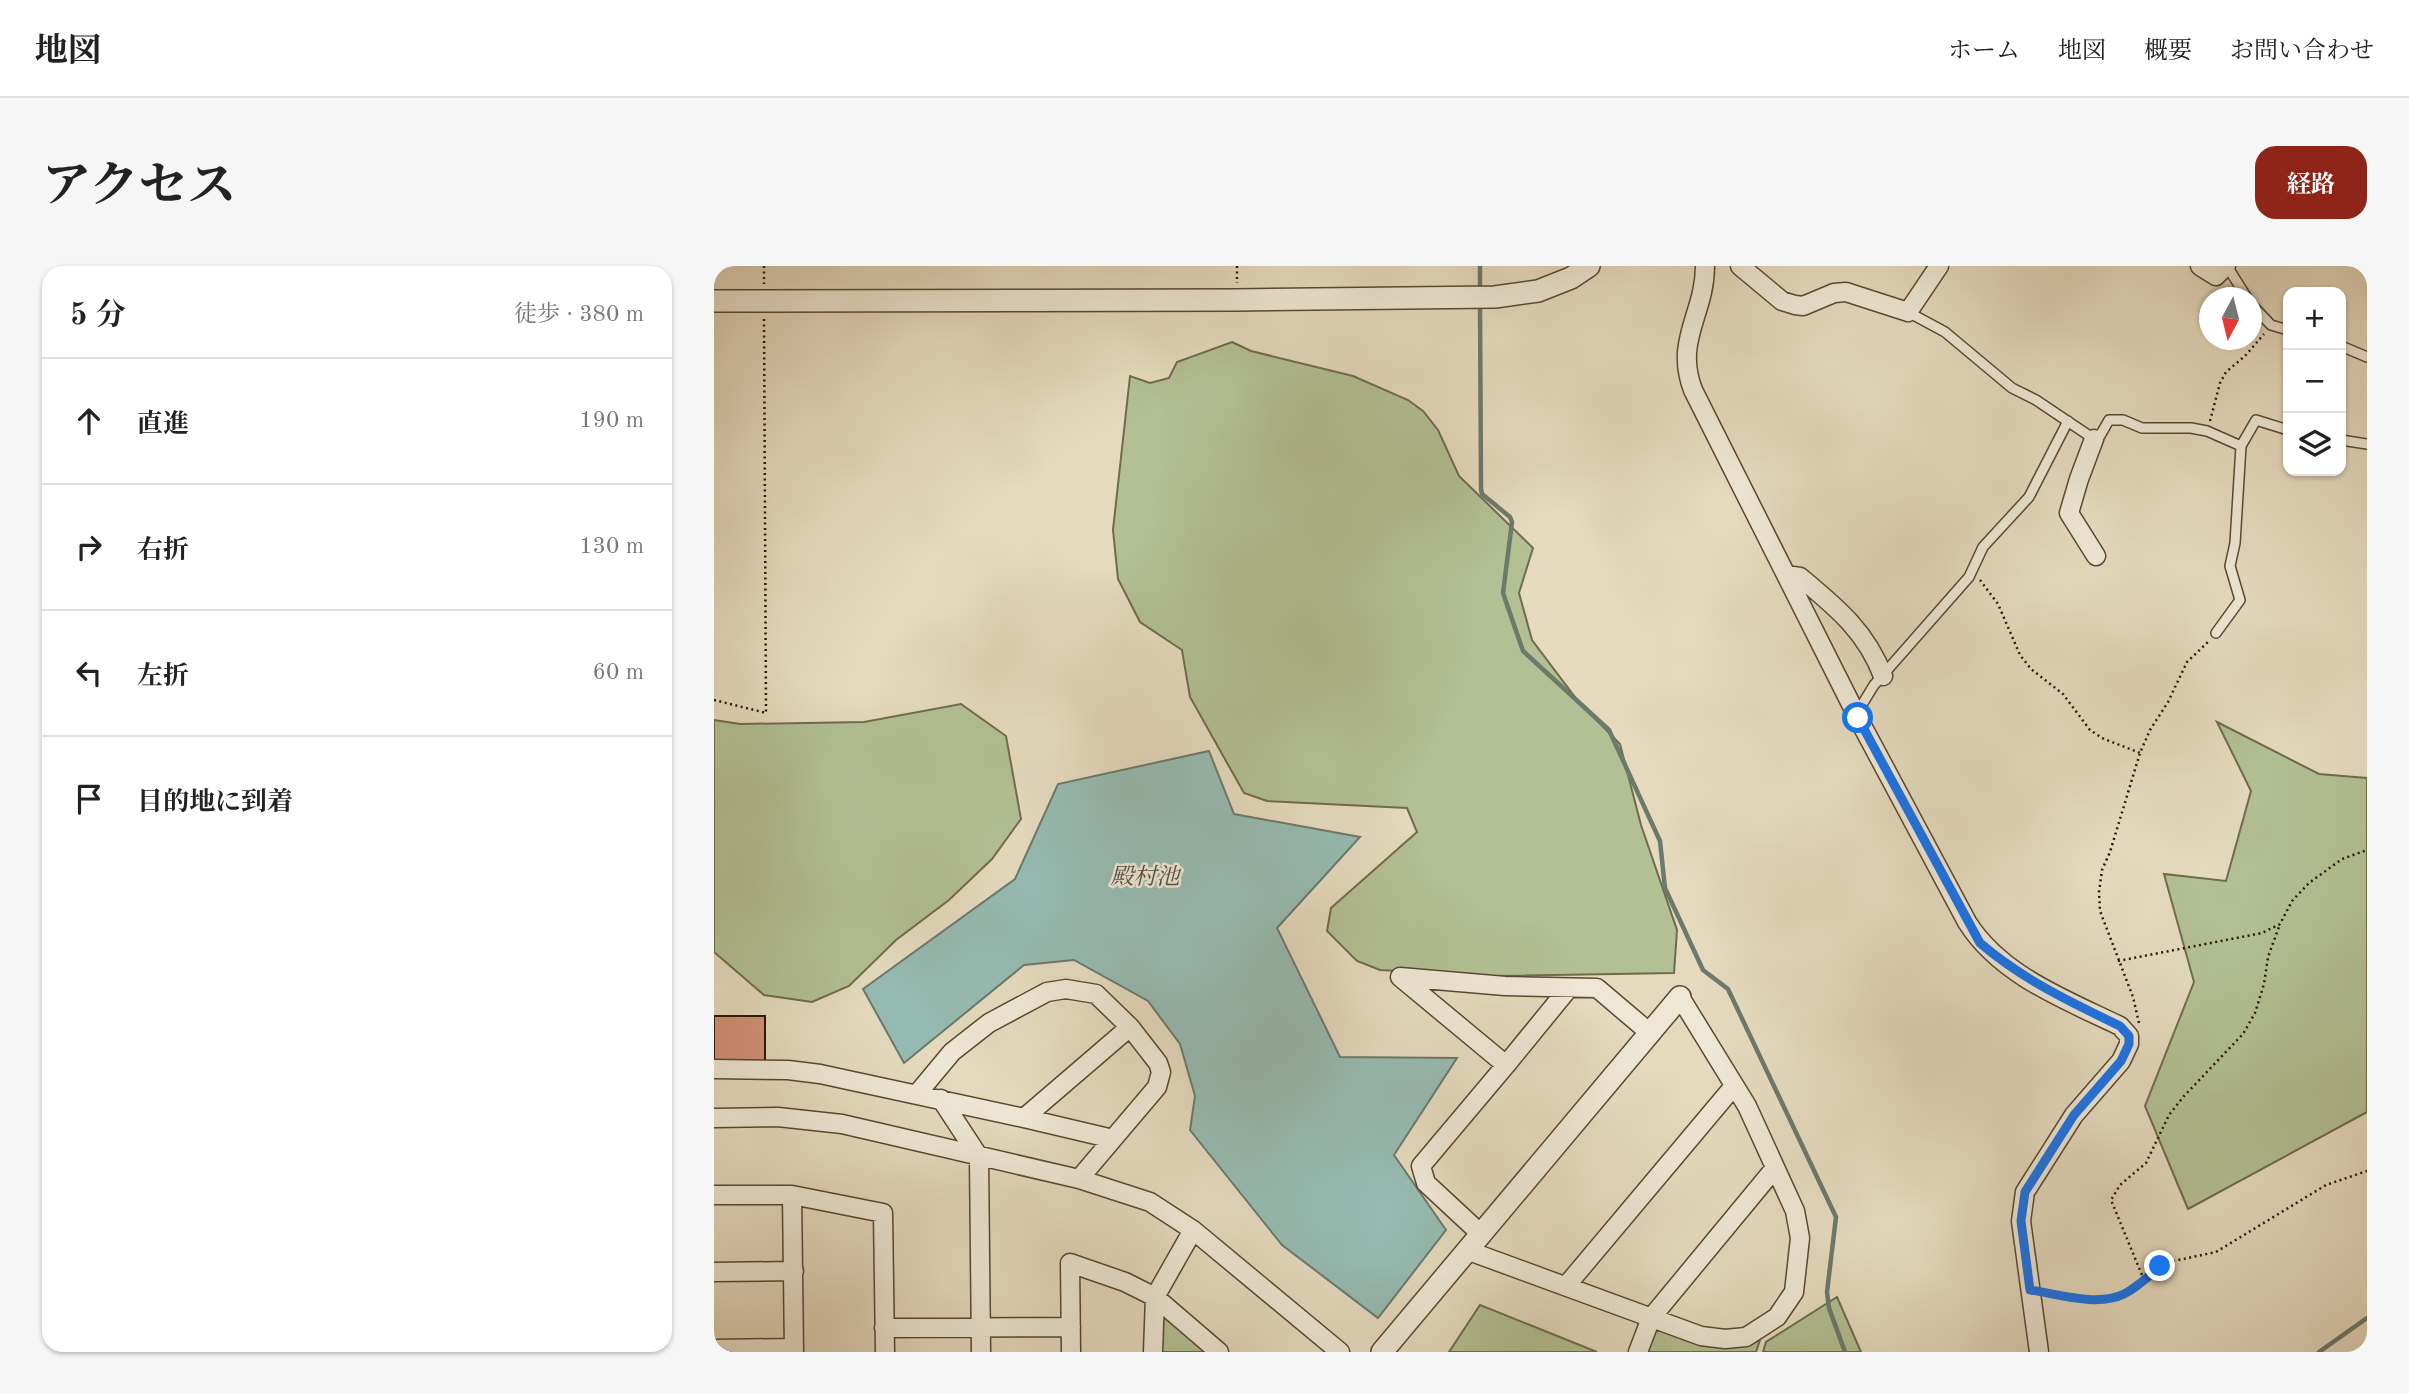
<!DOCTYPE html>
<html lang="ja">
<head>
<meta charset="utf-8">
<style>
  :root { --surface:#fff; --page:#f6f6f6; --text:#222; --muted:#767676; --line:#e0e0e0; --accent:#8f2418 }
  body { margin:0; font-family:"Old Standard TT","Noto Serif JP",serif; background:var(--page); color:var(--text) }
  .controls { position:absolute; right:21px; top:21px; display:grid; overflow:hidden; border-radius:14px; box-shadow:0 2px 5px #0004 }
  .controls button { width:63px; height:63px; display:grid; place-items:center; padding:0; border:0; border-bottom:2px solid var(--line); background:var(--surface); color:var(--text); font:35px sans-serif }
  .compass { position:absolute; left:1485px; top:21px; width:63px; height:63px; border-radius:50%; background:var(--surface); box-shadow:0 2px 5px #0004; rotate:187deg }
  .stop { position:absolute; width:21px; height:21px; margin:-16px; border:5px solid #1a73e8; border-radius:50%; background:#fff }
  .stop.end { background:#1a73e8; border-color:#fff; box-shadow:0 2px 7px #0008 }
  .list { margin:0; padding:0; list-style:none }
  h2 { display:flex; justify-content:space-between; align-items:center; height:91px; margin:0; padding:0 28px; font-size:30px }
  h2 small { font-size:23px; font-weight:400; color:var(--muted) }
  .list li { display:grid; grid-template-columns:46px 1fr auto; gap:21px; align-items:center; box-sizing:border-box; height:126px; padding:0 28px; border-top:2px solid var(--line) }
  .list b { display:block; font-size:26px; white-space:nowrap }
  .list em { font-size:23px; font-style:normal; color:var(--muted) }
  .icon { flex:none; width:38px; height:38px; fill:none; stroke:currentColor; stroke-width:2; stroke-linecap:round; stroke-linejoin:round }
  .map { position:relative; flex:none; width:1653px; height:1086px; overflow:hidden; border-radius:21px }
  header { display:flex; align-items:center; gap:42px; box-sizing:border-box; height:98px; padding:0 35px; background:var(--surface); border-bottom:2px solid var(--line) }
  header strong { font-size:33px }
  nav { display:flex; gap:38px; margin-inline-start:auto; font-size:24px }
  .intro { display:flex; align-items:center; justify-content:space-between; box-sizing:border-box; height:168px; padding:0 42px }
  h1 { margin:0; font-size:49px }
  .button { padding:18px 32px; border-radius:21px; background:var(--accent); color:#fff; font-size:24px; font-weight:700 }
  main { display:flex; gap:42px; padding:0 42px }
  aside { flex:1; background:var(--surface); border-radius:21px; box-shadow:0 2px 5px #0004 }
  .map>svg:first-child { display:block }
</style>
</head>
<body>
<header>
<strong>地図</strong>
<nav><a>ホーム</a><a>地図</a><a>概要</a><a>お問い合わせ</a></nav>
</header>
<div class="intro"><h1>アクセス</h1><a class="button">経路</a></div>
<main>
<aside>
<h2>5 分<small>徒歩 · 380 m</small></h2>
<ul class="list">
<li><svg class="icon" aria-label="ahead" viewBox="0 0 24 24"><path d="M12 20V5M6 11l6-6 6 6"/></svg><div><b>直進</b></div><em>190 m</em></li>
<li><svg class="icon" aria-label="right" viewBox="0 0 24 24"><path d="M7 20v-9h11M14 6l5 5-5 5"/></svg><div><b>右折</b></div><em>130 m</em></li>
<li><svg class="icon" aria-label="left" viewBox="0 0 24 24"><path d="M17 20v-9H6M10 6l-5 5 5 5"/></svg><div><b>左折</b></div><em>60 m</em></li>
<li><svg class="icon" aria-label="arrive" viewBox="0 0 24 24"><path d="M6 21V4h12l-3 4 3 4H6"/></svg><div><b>目的地に到着</b></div></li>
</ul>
</aside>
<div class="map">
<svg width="1653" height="1086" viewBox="0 0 1653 1086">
  <rect width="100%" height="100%" fill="#e5dabe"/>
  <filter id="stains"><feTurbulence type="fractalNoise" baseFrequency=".00286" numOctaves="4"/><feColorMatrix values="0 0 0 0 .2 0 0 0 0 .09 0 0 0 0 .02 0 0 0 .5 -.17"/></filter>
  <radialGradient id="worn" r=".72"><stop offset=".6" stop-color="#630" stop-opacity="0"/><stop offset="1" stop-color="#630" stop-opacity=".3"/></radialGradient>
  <path fill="#b2c093" stroke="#6f6c4c" stroke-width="2" d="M518,76l19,9 102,25 55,24 15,11 15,19 21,46 74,72 -14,45 13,47 46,61 42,43 21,81 36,105 -3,43 -182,3 -112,-6 -23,-9 -30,-30 4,-23 86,-76 -10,-24 -140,-7 -23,-8 -54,-96 -8,-47 -42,-28 -22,-43 -5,-49 17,-154 20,7 19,-5 8,-16z
    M247,438l45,32 15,83 -29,40 -43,41 -53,40 -47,46 -37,16 -48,-7 -50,-43v-232l26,4 124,-2z
    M1503,456l102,52 48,4v334l-179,97 -43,-103 49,-124 -30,-108 62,7 25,-90z
    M1123,1031l24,55h-98l3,-10z
    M766,1039l117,47h-148z
    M450,1049l43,37h-47l1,-32z
    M943,1062l89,17 14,-5 -4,12h-112l8,-22z"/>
  <path fill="#96bbb2" stroke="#6c796d" stroke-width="2" d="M495,485l25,63 126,23 -83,91 63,129 117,1 -63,97 52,75 -68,88 -96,-73 -92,-115 5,-34 -15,-52 -32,-43 -74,-41 -50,5 -120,98 -41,-74 152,-110 43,-95z"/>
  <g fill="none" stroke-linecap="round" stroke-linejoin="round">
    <path stroke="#6c796d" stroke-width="4.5" d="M766,0v25
      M766,37l1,186 1,5 28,23 2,5 -9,71 20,58 86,79 51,111 5,47 38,82 25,19 108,228 -9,75 2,16 16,44
      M1605,1086l48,-34"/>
  </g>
  <path fill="#d09278" stroke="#2c1705" stroke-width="2" d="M0,750h51v45l-51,2z"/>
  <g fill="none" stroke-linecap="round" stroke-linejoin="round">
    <defs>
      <path id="service" d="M1513,0l20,32
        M1538,39l19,20 17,5
        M1194,46l37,20 67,56 24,12 61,41 12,-21h14l19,8h49l16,3 34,15
        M1627,80l26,11
        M1627,174l26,4
        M1502,367l24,-33 -10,-34 5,-23 6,-97 15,-26 32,10
        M1140,445l6,-3 14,-23 95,-108 14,-30 46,-50 39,-76"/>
      <path id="minor" d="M991,0c0,48 -31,74 -12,124l165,328 109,204c33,53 99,78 153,104l9,10v8l-8,17 -47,54 -49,77 -4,29 18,131
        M1026,0l42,35 13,4 8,1 31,-13 12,-1 62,20 31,-46
        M1486,0l16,10 10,-10
        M1380,173l-15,40 -10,34 27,43
        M1073,311l6,-1 7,1c36,30 66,54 83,99
        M792,799l62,-76
        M0,803l74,1 32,4 204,44 106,-91
        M203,828l35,-42 37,-29 58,-31 19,-3 30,5 34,33 28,36 3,9 -4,15 -78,92
        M227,833l38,58 2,195
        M0,852l64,-1 64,7 237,55 71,23 43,28 147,122
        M310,852l89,21
        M0,929h78l91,18 2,139
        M78,929l2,157
        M768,969l-56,-52 -5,-17 85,-101 -106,-88 105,9 92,2 53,45
        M755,985l232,85 24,3 21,-2 31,-20 17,-25 6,-54 -5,-27 -48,-105 -67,-109
        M0,1006l80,-1
        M852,1020l168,-200
        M170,1062l187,-1
        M0,1083l80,-1
        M357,1086l-1,-89 55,19 30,15 64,55
        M439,1086l2,-55 38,-67
        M924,1086l13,-34 124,-150"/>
      <path id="tertiary" d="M0,35l523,-1 258,-3 43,-6 33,-13 18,-12
        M668,1086l298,-355"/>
    </defs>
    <use href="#service" stroke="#5a4833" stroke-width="12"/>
    <use href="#minor" stroke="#5a4833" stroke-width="21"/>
    <use href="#tertiary" stroke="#5a4833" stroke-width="24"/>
    <path stroke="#2c1705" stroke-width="2.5" stroke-dasharray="2 3.5" stroke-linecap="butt" d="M50,0v18
      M523,0v17
      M1496,155l10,-38 6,-11 19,-16 19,-22
      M1266,314l18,24 22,51 11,14 32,25 27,36 12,8 38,15
      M0,434l52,13 -2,-395
      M1404,695l144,-28 18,-9 12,-23 17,-18 33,-24 25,-9
      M1425,757l-6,-26 -33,-86 -1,-19 3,-22 8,-18 30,-99 10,-23 18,-28 19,-40 22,-21
      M1430,1014l-33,-80 9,-15 26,-22 23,-48 15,-19 59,-62 12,-21 9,-29 4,-27 12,-33
      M1333,1026l48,7 28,-4 46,-33 47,-10 110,-67 41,-14"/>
    <use href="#service" stroke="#eee7d5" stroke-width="9"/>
    <use href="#minor" stroke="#eee7d5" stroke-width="18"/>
    <use href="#tertiary" stroke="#eee7d5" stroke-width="21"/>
  </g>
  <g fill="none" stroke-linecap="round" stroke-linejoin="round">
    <path stroke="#1a73e8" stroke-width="9" d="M1144,452l122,225c42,36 90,59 140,83l9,10v8l-8,17 -47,54 -49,77 -4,29 9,69c29,4 67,17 94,4 14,-7 25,-18 36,-28"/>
  </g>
  <g text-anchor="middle" stroke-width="5" stroke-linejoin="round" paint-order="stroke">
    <g font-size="23" font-style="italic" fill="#515042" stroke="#eee7d5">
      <text x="431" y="618">殿村池</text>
    </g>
  </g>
  <rect width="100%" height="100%" filter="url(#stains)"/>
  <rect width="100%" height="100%" fill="url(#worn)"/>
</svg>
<div class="controls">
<button>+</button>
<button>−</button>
<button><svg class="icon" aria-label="layers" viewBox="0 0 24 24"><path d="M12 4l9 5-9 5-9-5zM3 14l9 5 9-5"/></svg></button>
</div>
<svg class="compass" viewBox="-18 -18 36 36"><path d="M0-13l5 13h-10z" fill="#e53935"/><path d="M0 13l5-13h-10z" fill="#767676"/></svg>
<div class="stop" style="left:1144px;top:452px"></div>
<div class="stop end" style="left:1446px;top:1000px"></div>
</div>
</main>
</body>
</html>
